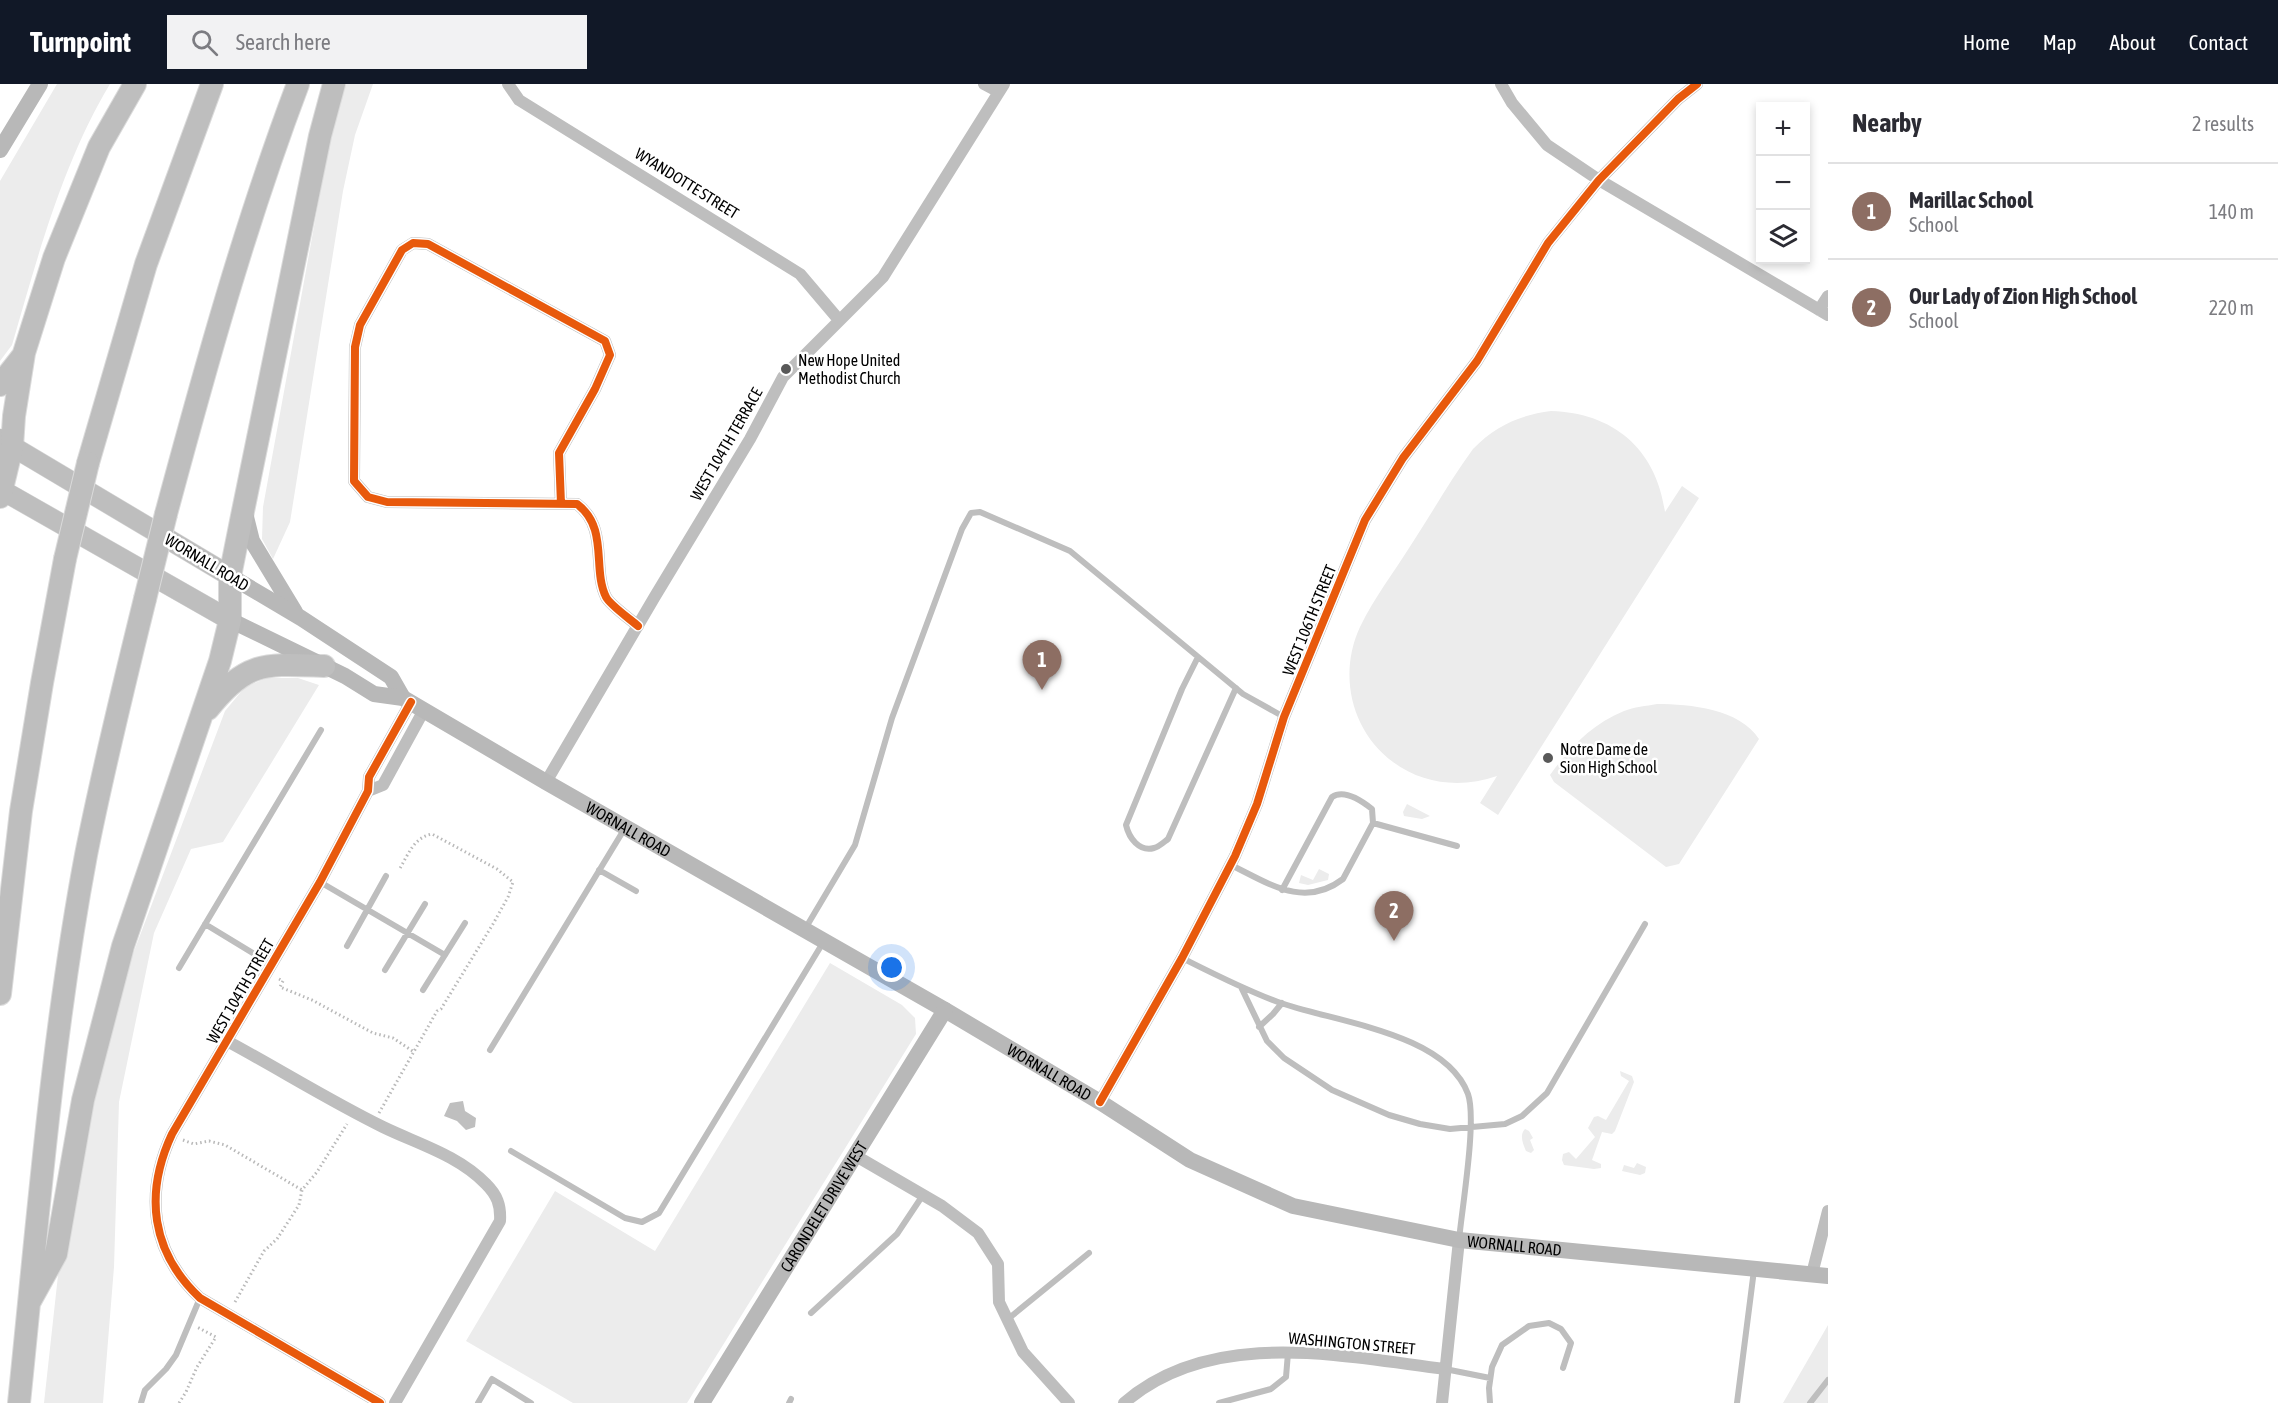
<!DOCTYPE html>
<html lang="en">
<head>
<meta charset="utf-8">
<style>
  :root { --surface:#fff; --page:#f2f2f3; --text:#2b2b33; --muted:#7c7c81; --line:#e1e1e2; --accent:#111827 }
  body { margin:0; font-family:"Asap Condensed",sans-serif; background:var(--page); color:var(--text) }
  .controls { position:absolute; right:18px; top:18px; display:grid; overflow:hidden; border-radius:0px; box-shadow:0 3px 9px #0003 }
  .controls button { width:54px; height:54px; display:grid; place-items:center; padding:0; border:0; border-bottom:2px solid var(--line); background:var(--surface); color:var(--text); font:30px sans-serif }
  .you { position:absolute; left:892px; top:884px; width:21px; height:21px; margin:-15px; border:4px solid #fff; border-radius:50%; background:#1a73e8; box-shadow:0 0 0 9px #1a73e833 }
  .badge { display:grid; place-items:center; width:39px; height:39px; border-radius:50%; background:var(--accent); color:#fff; font-size:20px; font-weight:700 }
  .pin { position:absolute; translate:-50% -50px; filter:drop-shadow(0 2px 3px #0008) }
  .pin::after { content:''; position:absolute; top:32px; width:21px; height:18px; background:inherit; clip-path:polygon(0 0,100% 0,50% 100%) }
  .list { margin:0; padding:0; list-style:none }
  h2 { display:flex; justify-content:space-between; align-items:center; height:78px; margin:0; padding:0 24px; font-size:26px }
  h2 small { font-size:20px; font-weight:400; color:var(--muted) }
  .list li { display:grid; grid-template-columns:39px 1fr auto; gap:18px; align-items:center; box-sizing:border-box; height:96px; padding:0 24px; border-top:2px solid var(--line) }
  .list b { display:block; font-size:22px; white-space:nowrap }
  .list p { margin:0; font-size:20px; white-space:nowrap; color:var(--muted) }
  .list em { font-size:20px; font-style:normal; color:var(--muted) }
  .icon { flex:none; width:33px; height:33px; fill:none; stroke:currentColor; stroke-width:2; stroke-linecap:round; stroke-linejoin:round }
  .map { position:relative; flex:none; width:1828px; height:1319px; overflow:hidden }
  header { display:flex; align-items:center; gap:36px; box-sizing:border-box; height:84px; padding:0 30px; background:var(--accent); color:#fff }
  header strong { font-size:28px }
  nav { display:flex; gap:33px; margin-inline-start:auto; font-size:21px }
  .search { width:420px; height:54px; background:var(--page); display:flex; align-items:center; gap:15px; box-sizing:border-box; padding:0 21px; border-radius:0px; color:var(--muted); font-size:22px }
  main { display:flex }
  aside { flex:1; background:var(--surface) }
  .map>svg:first-child { display:block }
</style>
</head>
<body>
<header>
<strong>Turnpoint</strong>
<div class="search"><svg class="icon" aria-label="search" viewBox="0 0 24 24"><circle cx="10" cy="10" r="6"/><path d="M15 15l6 6"/></svg>Search here</div>
<nav><a>Home</a><a>Map</a><a>About</a><a>Contact</a></nav>
</header>
<main>
<div class="map">
<svg width="1828" height="1319" viewBox="0 0 1828 1319">
  <rect width="100%" height="100%" fill="#fff"/>
  <path fill="#ececec" d="M57,0h53c-48,80 -72,172 -98,261l-12,16v-180z
    M346,0h27l-18,51 -12,56 -53,331 -17,37 -11,-20 1,-32 66,-363z
    M1551,327c63,2 105,38 114,101l17,-26 17,12 -201,317 -18,-12 17,-27c-35,12 -73,9 -104,-14 -42,-31 -55,-88 -33,-135 14,-29 34,-55 51,-82 21,-32 40,-66 62,-96 22,-23 47,-34 78,-38z
    M267,594h31l21,7 -96,157 -32,7 -37,84 -35,169 -5,165 -11,136h-59l26,-237 41,-154 114,-301 20,-24z
    M1657,620c33,0 83,5 102,35l-80,125 -13,3 -112,-85 -4,-7c21,-29 41,-50 74,-64 10,-4 22,-5 33,-7z
    M1407,720l23,12 -8,3 -18,-3 -1,-4z
    M1319,785l10,5 -1,6 -20,5 -9,-2 2,-8 12,5z
    M830,879l72,42 13,13 1,16 -229,369h-114l-107,-62 89,-150 100,60z
    M1620,987l12,5 2,6 -19,49 -3,3 -10,-2 -10,28 9,4v4l-7,1 -30,-4 -2,-5 1,-6 6,-2 7,7 19,-22 -7,-9 6,-11 4,-1 8,4 23,-39 -8,-5z
    M1525,1045l4,2 4,7 -3,2 4,10 -3,3 -5,-2c-3,-7 -7,-16 -1,-22z
    M1637,1079l9,4 -1,6 -5,2 -18,-4 2,-6 10,3z
    M1828,1241v78h-45z"/>
  <path fill="#bfbfbf" d="M463,1017l2,10 11,7 -1,9 -9,3 -9,-9 -13,-5 6,-13z"/>
  <g fill="none" stroke-linecap="round" stroke-linejoin="round">
    <defs>
      <path id="primary" d="M0,355l230,137
        M0,405l230,131"/>
      <path id="highway" d="M0,301l22,-28
        M88,379l58,-199 66,-180
        M0,413l12,-50 2,-31 10,-63 30,-95 45,-111 36,-63
        M166,430c39,-145 79,-290 132,-430
        M208,625c39,-49 58,-45 116,-43
        M0,910l21,-183 21,-128 23,-124
        M29,1219l27,-49 27,-154 40,-154 97,-285 10,-41v-44l12,-60 78,-380 14,-52
        M19,1319c19,-183 33,-367 67,-548 17,-86 38,-171 59,-256"/>
    </defs>
    <use href="#primary" stroke="#dbdbdb" stroke-width="21"/>
    <use href="#highway" stroke="#dbdbdb" stroke-width="24"/>
    <path stroke="#b9b9b9" stroke-width="3" stroke-dasharray="1.5 3" stroke-linecap="butt" d="M279,895l4,2 -3,6 32,13 61,33 20,5 21,14
      M379,1029l58,-102 4,-2 52,-85 15,-27 5,-15 -16,-13 -65,-35c-18,3 -24,21 -33,36
      M183,1056l11,4 15,-3 16,4 77,45
      M235,1218l29,-51 13,-12 22,-34 3,-15 15,-18 30,-48
      M179,1319l7,-11 11,-25 19,-30 -19,-10"/>
    <path stroke="#bebebe" stroke-width="6" d="M1198,573l-16,32 -56,136c3,13 13,27 28,23 5,-1 10,-6 14,-9l68,-151
      M1373,739l84,23
      M1231,781c37,18 73,44 112,14l30,-56 -1,-14c-10,-8 -28,-20 -40,-12l-50,93
      M599,786l37,21
      M320,798l125,73
      M205,840l66,40
      M805,845l50,-84 37,-127 70,-189 9,-16 9,-1 90,39 173,143 41,23
      M347,862l39,-70
      M1182,874c32,16 63,32 96,44 55,20 167,30 190,92 9,26 -6,114 -9,146
      M179,884l142,-238
      M385,886l40,-66
      M1241,903l26,54 17,17 48,32 57,25 31,9 30,5 55,-5 17,-8 25,-23 98,-169
      M423,906l42,-67
      M1259,943l14,-13 9,-11
      M490,966l135,-222
      M511,1067l114,67 17,4 17,-9 165,-272
      M811,1229l86,-79 26,-39
      M1008,1235l81,-66
      M1445,1285l45,9
      M141,1319l4,-13 21,-21 10,-14 24,-57
      M478,1319l14,-24 39,24
      M789,1319l2,-4
      M1219,1319l52,-14 15,-12 2,-24
      M1490,1319l-1,-15 3,-21 10,-22 27,-19 20,-3 12,6 10,14 -8,25
      M1737,1319l17,-133
      M1810,1319l18,-23"/>
    <path stroke="#bebebe" stroke-width="12" d="M508,0l11,16 281,174 39,46
      M984,0l15,8
      M1501,0l11,19 35,42 52,35 229,135
      M1819,226l9,-14
      M561,420l-2,-51 36,-64 15,-34 -5,-14 -177,-97 -15,-1 -11,7 -42,75 -5,22 -1,134 14,16 19,5 190,2c32,24 15,65 29,93 4,8 24,22 32,29
      M546,698l108,-184 96,-159 33,-62 100,-100 121,-193
      M368,707l15,-6 41,-75
      M227,957c52,28 103,60 156,86 35,17 75,28 103,57 11,11 15,21 14,37l-105,182
      M1100,1018l82,-144 53,-102 22,-52 27,-87 81,-197 38,-62 74,-97 71,-118 51,-63 79,-81 19,-15
      M856,1072l86,50 36,27 20,31 1,38 24,50 46,51
      M1812,1190l16,-63
      M380,1319l-180,-105c-49,-46 -56,-104 -28,-164l148,-252 48,-91 1,-14 42,-75
      M1124,1319c88,-76 216,-47 321,-34
      M1442,1319l17,-163"/>
    <g stroke="#b8b8b8" stroke-width="16">
      <path d="M0,66l40,-66"/>
      <path d="M245,429l7,28 43,71"/>
      <path d="M230,492l71,42 90,59 12,21"/>
      <path id="s1" d="M230,536l115,56 29,18 29,4 143,84 399,228 155,92 90,58 103,46 166,34 369,36"/>
      <path id="s2" d="M702,1319l243,-393"/>
    </g>
    <use href="#primary" stroke="#bebebe" stroke-width="20"/>
    <use href="#highway" stroke="#bebebe" stroke-width="22"/>
    <defs>
      <path id="highway-bridge" d="M65,475l23,-96
        M145,515l21,-85"/>
    </defs>
    <use href="#highway-bridge" stroke="#dbdbdb" stroke-width="24" stroke-linecap="butt"/>
    <use href="#highway-bridge" stroke="#bebebe" stroke-width="22"/>
    <defs>
      <path id="cycleway" d="M561,420l-2,-51 36,-64 15,-34 -5,-14 -177,-97 -15,-1 -11,7 -42,75 -5,22 -1,134 14,16 19,5 190,2c32,24 15,65 29,93 4,8 24,22 32,29
        M1100,1018l82,-144 53,-102 22,-52 27,-87 81,-197 38,-62 74,-97 71,-118 51,-63 79,-81 19,-15
        M380,1319l-180,-105c-49,-46 -56,-104 -28,-164l148,-252 48,-91 1,-14 42,-75"/>
    </defs>
    <use href="#cycleway" stroke="#fff" stroke-width="11"/>
    <use href="#cycleway" stroke="#e8590c" stroke-width="8"/>
  </g>
  <g fill="#595959" stroke="#fff" stroke-width="2">
    <circle cx="786" cy="285" r="6"/>
    <circle cx="1548" cy="674" r="6"/>
  </g>
  <g text-anchor="middle" stroke-width="5" stroke-linejoin="round" paint-order="stroke">
    <g font-size="16" fill="#000" stroke="#fff">
      <text transform="translate(687 99) rotate(32)" y="6">WYANDOTTE STREET</text>
      <text transform="translate(726 360) rotate(-60)" y="6">WEST 104TH TERRACE</text>
      <text transform="translate(207 478) rotate(31)" y="6">WORNALL ROAD</text>
      <text transform="translate(1309 536) rotate(-68)" y="6">WEST 106TH STREET</text>
      <text dy="6" stroke="none"><textPath href="#s1" startOffset="452">WORNALL ROAD</textPath></text>
      <text transform="translate(240 907) rotate(-60)" y="6">WEST 104TH STREET</text>
      <text dy="6" stroke="none"><textPath href="#s1" startOffset="938">WORNALL ROAD</textPath></text>
      <text dy="6" stroke="none"><textPath href="#s2" startOffset="231">CARONDELET DRIVE WEST</textPath></text>
      <text dy="6" stroke="none"><textPath href="#s1" startOffset="1442">WORNALL ROAD</textPath></text>
      <text transform="translate(1352 1259) rotate(5)" y="6">WASHINGTON STREET</text>
    </g>
    <g font-size="16" fill="#000" stroke="#fff" text-anchor="start">
      <text x="798" y="282">New Hope United<tspan x="798" dy="18">Methodist Church</tspan></text>
      <text x="1560" y="671">Notre Dame de<tspan x="1560" dy="18">Sion High School</tspan></text>
    </g>
  </g>
</svg>
<div class="controls">
<button>+</button>
<button>−</button>
<button><svg class="icon" aria-label="layers" viewBox="0 0 24 24"><path d="M12 4l9 5-9 5-9-5zM3 14l9 5 9-5"/></svg></button>
</div>
<div class="you"></div>
<div class="pin badge" style="left:1042px;top:606px;background:#8d6e63">1</div>
<div class="pin badge" style="left:1394px;top:857px;background:#8d6e63">2</div>
</div>
<aside>
<h2>Nearby<small>2 results</small></h2>
<ul class="list">
<li><span class="badge" style="background:#8d6e63">1</span><div><b>Marillac School</b><p>School</p></div><em>140 m</em></li>
<li><span class="badge" style="background:#8d6e63">2</span><div><b>Our Lady of Zion High School</b><p>School</p></div><em>220 m</em></li>
</ul>
</aside>
</main>
</body>
</html>
